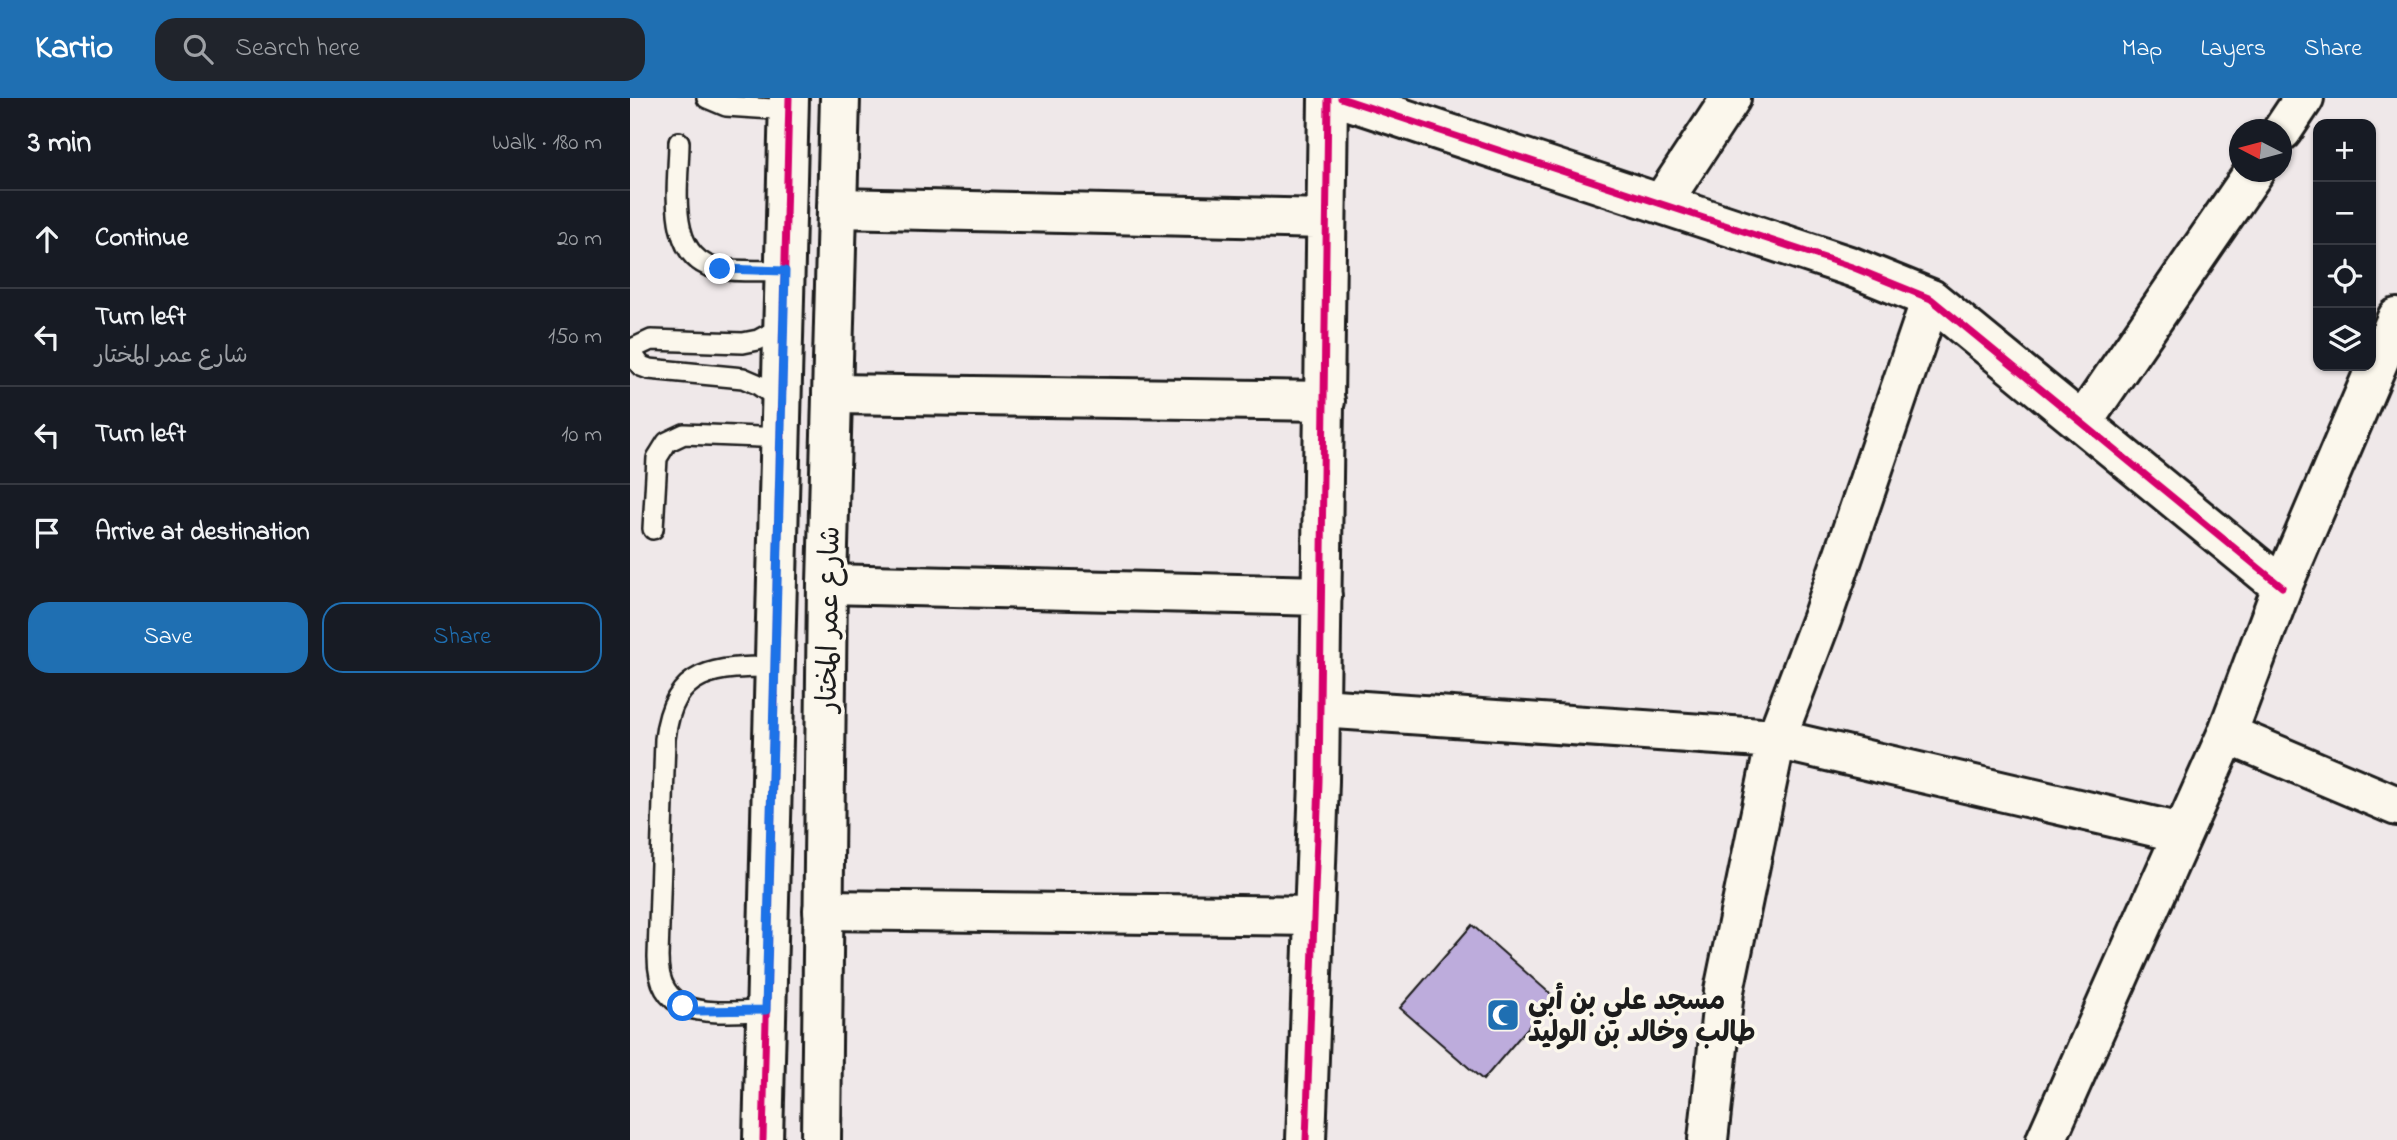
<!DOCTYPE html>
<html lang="en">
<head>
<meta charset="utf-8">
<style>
  :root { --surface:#171b24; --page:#20242c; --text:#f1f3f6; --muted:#9ea1a6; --line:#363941; --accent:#1f6fb2 }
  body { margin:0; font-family:"Indie Flower","Playpen Sans Arabic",sans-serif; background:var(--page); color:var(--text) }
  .controls { position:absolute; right:21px; top:21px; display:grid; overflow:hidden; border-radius:14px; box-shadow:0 2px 5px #0004 }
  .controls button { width:63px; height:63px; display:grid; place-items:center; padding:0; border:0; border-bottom:2px solid var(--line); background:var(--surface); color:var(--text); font:35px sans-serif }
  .compass { position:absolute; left:1599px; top:21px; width:63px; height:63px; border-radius:50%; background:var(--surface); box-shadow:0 2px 5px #0004; rotate:276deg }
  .stop { position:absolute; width:21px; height:21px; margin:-16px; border:5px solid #1a73e8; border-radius:50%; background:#fff }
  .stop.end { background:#1a73e8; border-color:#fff; box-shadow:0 2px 7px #0008 }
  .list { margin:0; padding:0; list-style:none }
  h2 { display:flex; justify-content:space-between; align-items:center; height:91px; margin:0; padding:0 28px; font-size:30px }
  h2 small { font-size:23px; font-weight:400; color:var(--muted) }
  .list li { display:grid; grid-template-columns:46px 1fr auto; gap:21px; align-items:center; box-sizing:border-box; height:98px; padding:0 28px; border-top:2px solid var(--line) }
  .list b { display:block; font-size:26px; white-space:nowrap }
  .list p { margin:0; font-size:23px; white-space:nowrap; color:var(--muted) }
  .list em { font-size:23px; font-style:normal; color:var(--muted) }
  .actions { display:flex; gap:14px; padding:21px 28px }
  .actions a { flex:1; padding:16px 0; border:2px solid var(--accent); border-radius:21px; text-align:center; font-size:24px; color:var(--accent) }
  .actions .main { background:var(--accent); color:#fff }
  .icon { flex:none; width:38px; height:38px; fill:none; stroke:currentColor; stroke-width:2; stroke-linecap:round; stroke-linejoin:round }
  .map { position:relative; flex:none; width:1767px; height:1042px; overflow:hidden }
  header { display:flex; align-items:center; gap:42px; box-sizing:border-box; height:98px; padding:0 35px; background:var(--accent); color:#fff }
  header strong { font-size:33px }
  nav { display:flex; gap:38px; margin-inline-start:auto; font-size:24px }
  .search { width:490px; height:63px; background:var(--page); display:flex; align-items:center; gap:18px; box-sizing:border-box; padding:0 24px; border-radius:21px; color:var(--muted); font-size:26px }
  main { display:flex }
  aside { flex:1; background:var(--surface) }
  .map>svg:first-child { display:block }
</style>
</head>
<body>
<header>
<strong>Kartio</strong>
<div class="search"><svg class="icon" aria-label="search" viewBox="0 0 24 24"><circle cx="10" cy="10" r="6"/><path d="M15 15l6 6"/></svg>Search here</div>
<nav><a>Map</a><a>Layers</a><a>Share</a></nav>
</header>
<main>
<aside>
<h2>3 min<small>Walk · 180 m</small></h2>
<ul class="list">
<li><svg class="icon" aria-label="ahead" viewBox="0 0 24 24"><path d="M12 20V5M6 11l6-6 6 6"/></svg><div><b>Continue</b></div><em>20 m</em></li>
<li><svg class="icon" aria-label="left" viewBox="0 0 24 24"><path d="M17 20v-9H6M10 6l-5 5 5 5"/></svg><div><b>Turn left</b><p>شارع عمر المختار</p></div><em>150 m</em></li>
<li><svg class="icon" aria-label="left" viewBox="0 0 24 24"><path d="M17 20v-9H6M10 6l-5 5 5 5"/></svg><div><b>Turn left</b></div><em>10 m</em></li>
<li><svg class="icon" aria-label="arrive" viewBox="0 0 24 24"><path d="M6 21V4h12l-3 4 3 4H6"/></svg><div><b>Arrive at destination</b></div></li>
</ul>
<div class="actions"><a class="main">Save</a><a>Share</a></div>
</aside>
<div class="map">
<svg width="1767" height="1042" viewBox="0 0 1767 1042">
  <rect width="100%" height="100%" fill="#efe8e9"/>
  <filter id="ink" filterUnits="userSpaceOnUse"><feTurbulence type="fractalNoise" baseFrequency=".0143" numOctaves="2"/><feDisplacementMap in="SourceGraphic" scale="14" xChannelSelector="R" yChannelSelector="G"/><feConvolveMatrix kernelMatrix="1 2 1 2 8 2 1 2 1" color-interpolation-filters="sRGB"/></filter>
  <g filter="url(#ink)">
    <path fill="#bdacdc" stroke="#1c1c1c" stroke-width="2" d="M842,827l82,72 -71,83 -83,-72z"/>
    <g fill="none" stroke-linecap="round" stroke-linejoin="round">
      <defs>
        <path id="lane" d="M77,0l19,8 63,4
          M49,44c0,40 -15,117 40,127 21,3 45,1 66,2
          M0,254l6,-5 15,-7 92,3 15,-3 26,-14
          M1,254l10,14 8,3 94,9 14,6 25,17
          M23,431l4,-71 10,-16 17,-8 98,4
          M136,913c-47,0 -108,13 -108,-54l7,-218c8,-72 51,-72 111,-72"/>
        <path id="street" d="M711,0l511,169 79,32 351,288
          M1652,33l22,-33
          M1031,106l70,-106
          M207,110l489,11
          M202,296l493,7
          M1452,325l172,-251
          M197,486l495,12
          M690,610l456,31 405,94
          M1597,636l170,72
          M193,812l491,6
          M676,1042l13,-359 9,-683
          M1078,1042l16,-149 52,-252 46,-121 109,-319
          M1416,1042l181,-406 55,-147 115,-269"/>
        <path id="secondary" d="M133,1042l26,-1042
          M191,1042l6,-556 13,-486"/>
      </defs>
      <use href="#lane" stroke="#1c1c1c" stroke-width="24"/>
      <use href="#street" stroke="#1c1c1c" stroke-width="44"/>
      <use href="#secondary" stroke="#1c1c1c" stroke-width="44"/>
      <use href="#lane" stroke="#fbf7ec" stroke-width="19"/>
      <use href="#street" stroke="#fbf7ec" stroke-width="38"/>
      <use href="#secondary" stroke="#fbf7ec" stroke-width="38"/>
      <defs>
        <path id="cycleway" d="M711,0l511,169 79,32 351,288
          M133,1042l26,-1042
          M676,1042l13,-359 9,-683"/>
      </defs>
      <use href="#cycleway" stroke="#fbf7ec" stroke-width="11"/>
      <use href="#cycleway" stroke="#d6006c" stroke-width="7"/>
    </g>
  </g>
  <g fill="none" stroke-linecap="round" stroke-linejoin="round" filter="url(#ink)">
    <path stroke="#1a73e8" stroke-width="9" d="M53,908l14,5 69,-1 19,-739 -65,-2"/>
  </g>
  <defs>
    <symbol id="mosque-square" viewBox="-11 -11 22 22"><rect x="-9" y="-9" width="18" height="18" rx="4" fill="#1f6fb2" stroke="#fbf7ec"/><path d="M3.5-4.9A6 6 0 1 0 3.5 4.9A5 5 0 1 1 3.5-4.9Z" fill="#fff"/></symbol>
  </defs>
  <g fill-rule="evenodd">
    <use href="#mosque-square" x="854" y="898" width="38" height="38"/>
  </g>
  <g text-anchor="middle" stroke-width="7" stroke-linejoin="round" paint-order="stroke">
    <g font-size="28" fill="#1c1c1c" stroke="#fbf7ec">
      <text transform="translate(197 521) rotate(-89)" y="10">شارع عمر المختار</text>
    </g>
    <g font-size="28" font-weight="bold" fill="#1c1c1c" stroke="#fbf7ec" text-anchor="start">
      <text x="898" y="911">مسجد علي بن أبي<tspan x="898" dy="32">طالب وخالد بن الوليد</tspan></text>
    </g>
  </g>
</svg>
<div class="controls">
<button>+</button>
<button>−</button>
<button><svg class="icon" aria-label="locate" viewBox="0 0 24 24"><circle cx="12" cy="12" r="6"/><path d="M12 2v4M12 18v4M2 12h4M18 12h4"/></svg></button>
<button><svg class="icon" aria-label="layers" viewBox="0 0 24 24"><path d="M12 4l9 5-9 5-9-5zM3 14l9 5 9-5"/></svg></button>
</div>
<svg class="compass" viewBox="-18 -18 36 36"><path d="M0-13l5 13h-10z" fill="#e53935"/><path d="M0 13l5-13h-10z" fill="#9ea1a6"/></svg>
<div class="stop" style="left:53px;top:908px"></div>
<div class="stop end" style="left:90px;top:171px"></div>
</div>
</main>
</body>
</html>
